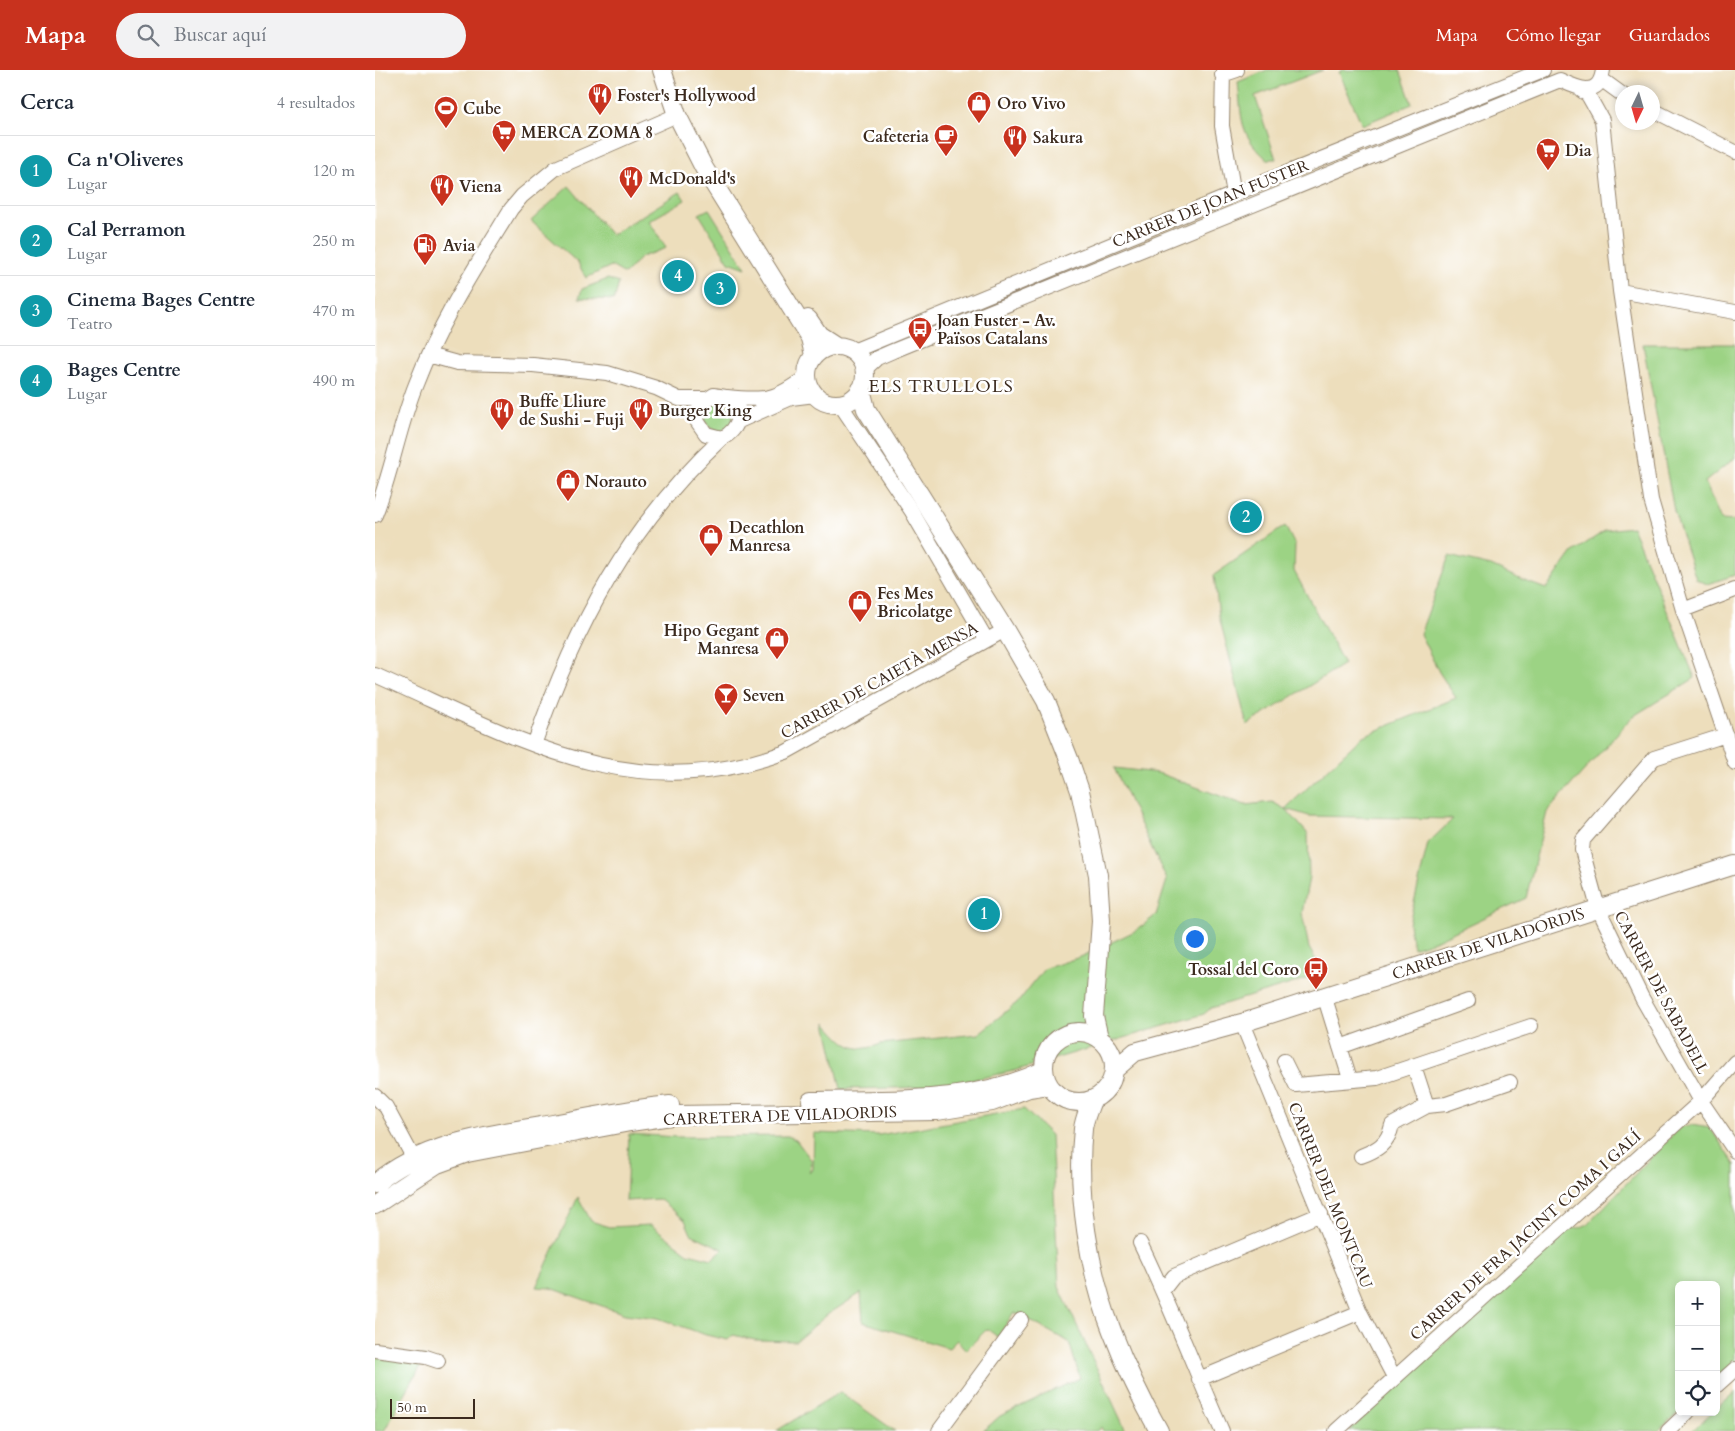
<!DOCTYPE html>
<html lang="es">
<head>
<meta charset="utf-8">
<style>
  :root { --surface:#fff; --page:#f2f2f3; --text:#1f2937; --muted:#747a83; --line:#e0e1e3; --accent:#c8321e }
  body { margin:0; font-family:Cardo,serif; background:var(--page); color:var(--text) }
  .controls { position:absolute; right:15px; bottom:15px; display:grid; overflow:hidden; border-radius:8px; box-shadow:0 2px 8px #0003 }
  .controls button { width:45px; height:45px; display:grid; place-items:center; padding:0; border:0; border-bottom:1px solid var(--line); background:var(--surface); color:var(--text); font:25px sans-serif }
  .compass { position:absolute; left:1240px; top:15px; width:45px; height:45px; border-radius:50%; background:var(--surface); box-shadow:0 2px 8px #0003; rotate:185deg }
  .scale { position:absolute; left:15px; bottom:12px; width:85px; box-sizing:border-box; padding-left:5px; border:2px solid #3b2a1e; border-top:0; font-size:14px; line-height:18px; white-space:nowrap; color:#3b2a1e; -webkit-text-stroke:4px #fff; paint-order:stroke }
  .you { position:absolute; left:819px; top:868px; width:18px; height:18px; margin:-12px; border:4px solid #fff; border-radius:50%; background:#1a73e8; box-shadow:0 0 0 8px #1a73e833 }
  .badge { display:grid; place-items:center; width:32px; height:32px; border-radius:50%; background:var(--accent); color:#fff; font-size:16px; font-weight:700 }
  .pin { position:absolute; translate:-50% -50%; border:2px solid #fff; box-shadow:0 1px 5px #0006 }
  .list { margin:0; padding:0; list-style:none }
  h2 { display:flex; justify-content:space-between; align-items:center; height:65px; margin:0; padding:0 20px; font-size:21px }
  h2 small { font-size:16px; font-weight:400; color:var(--muted) }
  .list li { display:grid; grid-template-columns:32px 1fr auto; gap:15px; align-items:center; box-sizing:border-box; height:70px; padding:0 20px; border-top:1px solid var(--line) }
  .list b { display:block; font-size:19px; white-space:nowrap }
  .list p { margin:0; font-size:16px; white-space:nowrap; color:var(--muted) }
  .list em { font-size:16px; font-style:normal; color:var(--muted) }
  .icon { flex:none; width:28px; height:28px; fill:none; stroke:currentColor; stroke-width:2; stroke-linecap:round; stroke-linejoin:round }
  .map { position:relative; flex:none; width:1360px; height:1361px; overflow:hidden }
  header { display:flex; align-items:center; gap:30px; box-sizing:border-box; height:70px; padding:0 25px; background:var(--accent); color:#fff }
  header strong { font-size:24px }
  nav { display:flex; gap:28px; margin-inline-start:auto; font-size:18px }
  .search { width:350px; height:45px; background:var(--page); display:flex; align-items:center; gap:12px; box-sizing:border-box; padding:0 18px; border-radius:28px; color:var(--muted); font-size:19px }
  main { display:flex }
  aside { flex:1; background:var(--surface) }
  .map>svg:first-child { display:block }
</style>
</head>
<body>
<header>
<strong>Mapa</strong>
<div class="search"><svg class="icon" aria-label="search" viewBox="0 0 24 24"><circle cx="10" cy="10" r="6"/><path d="M15 15l6 6"/></svg>Buscar aquí</div>
<nav><a>Mapa</a><a>Cómo llegar</a><a>Guardados</a></nav>
</header>
<main>
<aside>
<h2>Cerca<small>4 resultados</small></h2>
<ul class="list">
<li><span class="badge" style="background:#0f9aa8">1</span><div><b>Ca n'Oliveres</b><p>Lugar</p></div><em>120 m</em></li>
<li><span class="badge" style="background:#0f9aa8">2</span><div><b>Cal Perramon</b><p>Lugar</p></div><em>250 m</em></li>
<li><span class="badge" style="background:#0f9aa8">3</span><div><b>Cinema Bages Centre</b><p>Teatro</p></div><em>470 m</em></li>
<li><span class="badge" style="background:#0f9aa8">4</span><div><b>Bages Centre</b><p>Lugar</p></div><em>490 m</em></li>
</ul>
</aside>
<div class="map">
<svg width="1360" height="1361" viewBox="0 0 1360 1361">
  <rect width="100%" height="100%" fill="#fff"/>
  <filter id="ink" filterUnits="userSpaceOnUse"><feTurbulence type="fractalNoise" baseFrequency=".02" numOctaves="2"/><feDisplacementMap in="SourceGraphic" scale="10" xChannelSelector="R" yChannelSelector="G"/><feConvolveMatrix kernelMatrix="1 2 1 2 8 2 1 2 1" color-interpolation-filters="sRGB"/></filter>
  <filter id="wash" filterUnits="userSpaceOnUse"><feTurbulence type="fractalNoise" baseFrequency=".0096" numOctaves="4" result="noise"/><feDisplacementMap in="SourceGraphic" scale="20" xChannelSelector="R" yChannelSelector="G"/><feGaussianBlur stdDeviation="1.12" result="paint"/><feColorMatrix in="noise" values="0 0 0 0 0 0 0 0 0 0 0 0 0 0 0 0 0 1.4 0 .05"/><feComposite in="paint" operator="in"/></filter>
  <g filter="url(#wash)">
    <rect width="100%" height="100%" fill="#eddebc"/>
    <path fill="#9cd384" stroke="#6c7e51" d="M892,0h56l-68,26 21,63h-9c-29,-25 -25,-42 -29,-77z
      M968,0h57l12,34 -50,21 -23,-53z
      M194,116l42,49 69,-43 5,8 -36,21 17,27 -25,9 -16,17 -14,-8 -25,12 -8,-15 -47,-42z
      M334,139l37,59 -17,-6 -30,-48z
      M233,209l11,4 -5,17 -35,-2 3,-9z
      M1268,274h92v114l-30,24 16,38 14,1v54l-28,9 -11,-5 -22,-68z
      M330 347a14 14 0 1 1 28 0a14 14 0 1 1-28 0Z
      M910,456l10,19 -1,26 50,93 -97,61 -28,-109 -5,-41z
      M1257,457l63,151 -63,39 -85,95 -21,86 -89,42 -24,8 -4,-24 19,-81 25,-24 -144,-3 -23,-7 22,25 1,44 -7,35 7,35 15,26 -113,34 -7,6 -190,57 -75,16 -98,2 -15,-66c19,21 27,32 55,21l97,-10 41,-33 25,-32 39,-13 54,-26 19,-15 11,-35 -53,-112 44,5 87,32 27,-3 13,7 78,-73 93,-38 -17,-26 -19,-38 29,-78 42,10 31,14 24,9 27,-37 33,-22z
      M649,1039l27,26 8,152 67,144h-23l-2,-4 -4,4h-114l17,-15 80,-38 -11,-36 -55,-30 -16,25 -11,-8 -21,21 -9,-10 -8,8 -86,-26 -2,-29 -34,22 -31,26 -41,-1 -22,-5 -5,5 -22,-5 -48,-17 -33,-4 -74,-26 -15,-1 42,-90 13,24 18,6 42,-2 37,28 24,6 11,-10 -32,-15 -6,-14 -26,-21 -33,2 3,-67 48,3 111,-1 8,4 16,21 -3,12 4,-4 1,-36 65,2z
      M1316,1055l19,3 25,36v201l-19,15v-95h-37v127l-21,19h-309l217,-200 6,-4 7,1 9,-4 92,-97z
      M0,1280l51,7 -42,74h-9z
      M465,1322l55,39h-119z
      M1360,1322v39h-43l20,-19h4v-3z"/>
  </g>
  <g filter="url(#ink)">
    <g fill="none" stroke-linecap="round" stroke-linejoin="round">
      <defs>
        <path id="minor" d="M848,0l-1,56 12,68
          M847,5l15,-5
          M1226,9l22,16
          M1206,20l7,5 14,25 18,171 31,209 32,110 52,153
          M1278,40l82,42
          M1245,221l115,21
          M478,281l381,-157 309,-124
          M53,285l29,8 76,2 74,8 49,15 23,11h26
          M490,299l12,-11 16,-7 667,-271c17,8 39,19 43,-10
          M352,327c38,4 49,3 80,-21
          M465,334l71,106 75,129
          M364,351l52,-23 24,-3
          M0,445c17,-43 24,-89 41,-131 24,-63 60,-118 95,-175l11,-13 34,-28 121,-53
          M1308,540l52,-20
          M0,605c141,62 253,134 411,77l219,-122
          M1351,665l-72,23 -71,82 -1,10 16,58 44,90 59,103 34,50
          M159,675c41,-120 95,-220 188,-307 17,-7 26,-33 4,-41 -3,-1 -8,-1 -12,-2l-14,9 -3,17 9,13 16,4
          M949,925l26,84
          M867,953l118,289 34,65
          M965,977l128,-46
          M909,991l12,24 81,-7 154,-52
          M1039,996l13,40
          M0,1026l11,11 28,52
          M986,1086c16,-6 27,-12 31,-31l35,-19 19,-2 64,-22
          M765,1173c30,61 54,125 82,188
          M788,1220l11,-14 147,-62
          M0,1280l51,7 12,4
          M824,1309l161,-67
          M1341,1316l19,-17
          M564,1361l82,-111
          M961,1361l365,-330 34,-39
          M1293,1361l20,-19"/>
        <path id="tertiary" d="M287,0l15,45 27,53 106,170 4,17
          M433,249l11,16 17,11
          M432 305a29 29 0 1 1 58 0a29 29 0 1 1-58 0Z
          M486,319l5,20 139,221 41,71 23,58 11,32 18,84 3,46 -7,95 5,22
          M669 997a35 35 0 1 1 70 0a35 35 0 1 1-70 0Z
          M739,1000l21,-18 107,-29 493,-158
          M717,1030c-3,9 -8,19 -9,29 -7,62 6,144 29,202 13,34 29,68 47,100
          M436,1031c78,-2 160,4 232,-30
          M0,1114c49,-42 117,-50 178,-60 39,-7 77,-15 117,-19
          M0,1135l62,-41 30,-11 163,-31 48,-7 259,-4 55,-9 37,-14 19,-3"/>
      </defs>
      <use href="#minor" stroke="#94846d" stroke-width="16"/>
      <use href="#tertiary" stroke="#94846d" stroke-width="20"/>
      <use href="#minor" stroke="#fff" stroke-width="14"/>
      <use href="#tertiary" stroke="#fff" stroke-width="18"/>
    </g>
  </g>
  <defs>
    <symbol id="restaurant-pin" viewBox="-11 -11 22 30"><path d="M0 17L-7.5 6A9.5 9.5 0 1 1 7.5 6Z" fill="#c8321e" stroke="#fff"/><path d="M-5-6h1v4h1v-4h1v4h1v-4h1v5L-1.5 .5V6h-2V.5L-5-1ZM5-6V6H3V1.5H1.5Q1.5-4 5-6Z" fill="#fff"/></symbol>
    <symbol id="shop-pin" viewBox="-11 -11 22 30"><path d="M0 17L-7.5 6A9.5 9.5 0 1 1 7.5 6Z" fill="#c8321e" stroke="#fff"/><path d="M-5-2.5h2.3a2.7 3.5 0 0 1 5.4 0H5L5.5 6h-11ZM-1.5-2.5h3a1.5 2.3 0 0 0-3 0Z" fill="#fff"/></symbol>
    <symbol id="stadium-pin" viewBox="-11 -11 22 30"><path d="M0 17L-7.5 6A9.5 9.5 0 1 1 7.5 6Z" fill="#c8321e" stroke="#fff"/><path d="M0-5a6.5 5 0 1 0 0 10a6.5 5 0 1 0 0-10ZM-3.5-1.8h7v3.6h-7Z" fill="#fff"/></symbol>
    <symbol id="supermarket-pin" viewBox="-11 -11 22 30"><path d="M0 17L-7.5 6A9.5 9.5 0 1 1 7.5 6Z" fill="#c8321e" stroke="#fff"/><path d="M-6-5.5h2.5l.6 2H6L4.5 2H-2.5L-4.4-4H-6ZM-1.5 3.2a1.3 1.3 0 1 0 .1 0ZM3 3.2a1.3 1.3 0 1 0 .1 0Z" fill="#fff"/></symbol>
    <symbol id="cafe-pin" viewBox="-11 -11 22 30"><path d="M0 17L-7.5 6A9.5 9.5 0 1 1 7.5 6Z" fill="#c8321e" stroke="#fff"/><path d="M-5.5-4.5H6V0H3Q3 3.5 0 3.5H-2.5Q-5.5 3.5-5.5 0ZM3-3.2v2h1.7v-2ZM-6 4.5H4V6H-6Z" fill="#fff"/></symbol>
    <symbol id="fuel-pin" viewBox="-11 -11 22 30"><path d="M0 17L-7.5 6A9.5 9.5 0 1 1 7.5 6Z" fill="#c8321e" stroke="#fff"/><path d="M-5.5-6h7V0h2V4h1.3V-2.5L3-4.5l.8-.8L6-3V5H2.5V1h-1V6h-7ZM-4.2-4.7v3.2H.2V-4.7Z" fill="#fff"/></symbol>
    <symbol id="bus-pin" viewBox="-11 -11 22 30"><path d="M0 17L-7.5 6A9.5 9.5 0 1 1 7.5 6Z" fill="#c8321e" stroke="#fff"/><path d="M-5-6H5V4H4V6H2V4H-2V6H-4V4H-5ZM-3.5-4V0h7V-4ZM-3.5 1.2v1.5H-2V1.2ZM2 1.2v1.5H3.5V1.2Z" fill="#fff"/></symbol>
    <symbol id="bar-pin" viewBox="-11 -11 22 30"><path d="M0 17L-7.5 6A9.5 9.5 0 1 1 7.5 6Z" fill="#c8321e" stroke="#fff"/><path d="M-6-5H6L.8 .8V4.5H3.5V6h-7V4.5H-.8V.8Z" fill="#fff"/></symbol>
  </defs>
  <g fill-rule="evenodd">
    <use href="#restaurant-pin" x="211" y="11" width="28" height="38"/>
    <use href="#shop-pin" x="590" y="19" width="28" height="38"/>
    <use href="#stadium-pin" x="57" y="24" width="28" height="38"/>
    <use href="#supermarket-pin" x="115" y="48" width="28" height="38"/>
    <use href="#cafe-pin" x="557" y="52" width="28" height="38"/>
    <use href="#restaurant-pin" x="626" y="53" width="28" height="38"/>
    <use href="#supermarket-pin" x="1159" y="66" width="28" height="38"/>
    <use href="#restaurant-pin" x="242" y="94" width="28" height="38"/>
    <use href="#restaurant-pin" x="53" y="102" width="28" height="38"/>
    <use href="#fuel-pin" x="36" y="161" width="28" height="38"/>
    <use href="#bus-pin" x="531" y="245" width="28" height="38"/>
    <use href="#restaurant-pin" x="113" y="326" width="28" height="38"/>
    <use href="#restaurant-pin" x="252" y="326" width="28" height="38"/>
    <use href="#shop-pin" x="179" y="397" width="28" height="38"/>
    <use href="#shop-pin" x="322" y="452" width="28" height="38"/>
    <use href="#shop-pin" x="471" y="518" width="28" height="38"/>
    <use href="#shop-pin" x="388" y="555" width="28" height="38"/>
    <use href="#bar-pin" x="337" y="611" width="28" height="38"/>
    <use href="#bus-pin" x="927" y="885" width="28" height="38"/>
  </g>
  <g text-anchor="middle" stroke-width="5" stroke-linejoin="round" paint-order="stroke">
    <g font-size="16" font-weight="bold" fill="#3b2a1e" stroke="#fff" text-anchor="start">
      <text x="242" y="31">Foster's Hollywood</text>
      <text x="622" y="39">Oro Vivo</text>
      <text x="88" y="44">Cube</text>
      <text x="146" y="68">MERCA ZOMA 8</text>
      <text x="554" y="72" text-anchor="end">Cafeteria</text>
      <text x="658" y="73">Sakura</text>
      <text x="1190" y="86">Dia</text>
      <text x="274" y="114">McDonald's</text>
      <text x="84" y="122">Viena</text>
      <text x="68" y="181">Avia</text>
      <text x="562" y="256">Joan Fuster - Av.<tspan x="562" dy="18">Països Catalans</tspan></text>
      <text x="144" y="337">Buffe Lliure<tspan x="144" dy="18">de Sushi - Fuji</tspan></text>
      <text x="284" y="346">Burger King</text>
      <text x="210" y="417">Norauto</text>
      <text x="354" y="463">Decathlon<tspan x="354" dy="18">Manresa</tspan></text>
      <text x="502" y="529">Fes Mes<tspan x="502" dy="18">Bricolatge</tspan></text>
      <text x="384" y="566" text-anchor="end">Hipo Gegant<tspan x="384" dy="18">Manresa</tspan></text>
      <text x="368" y="631">Seven</text>
      <text x="924" y="905" text-anchor="end">Tossal del Coro</text>
    </g>
    <g font-size="16" fill="#3b2a1e" stroke="#fff">
      <text transform="translate(835 133) rotate(-22)" y="6">CARRER DE JOAN FUSTER</text>
      <text transform="translate(504 610) rotate(-29)" y="6">CARRER DE CAIETÀ MENSA</text>
      <text transform="translate(1113 873) rotate(-18)" y="6">CARRER DE VILADORDIS</text>
      <text transform="translate(1287 922) rotate(62)" y="6">CARRER DE SABADELL</text>
      <text transform="translate(405 1045) rotate(-2)" y="6">CARRETERA DE VILADORDIS</text>
      <text transform="translate(956 1125) rotate(68)" y="6">CARRER DEL MONTCAU</text>
      <text transform="translate(1150 1165) rotate(-42)" y="6">CARRER DE FRA JACINT COMA I GALÍ</text>
    </g>
    <g font-size="18" letter-spacing="1" fill="#3b2a1e" stroke="#fff">
      <text x="566" y="322">ELS TRULLOLS</text>
    </g>
  </g>
</svg>
<div class="controls">
<button>+</button>
<button>−</button>
<button><svg class="icon" aria-label="locate" viewBox="0 0 24 24"><circle cx="12" cy="12" r="6"/><path d="M12 2v4M12 18v4M2 12h4M18 12h4"/></svg></button>
</div>
<svg class="compass" viewBox="-18 -18 36 36"><path d="M0-13l5 13h-10z" fill="#e53935"/><path d="M0 13l5-13h-10z" fill="#747a83"/></svg>
<div class="scale">50 m</div>
<div class="you"></div>
<div class="pin badge" style="left:609px;top:844px;background:#0f9aa8">1</div>
<div class="pin badge" style="left:871px;top:447px;background:#0f9aa8">2</div>
<div class="pin badge" style="left:345px;top:219px;background:#0f9aa8">3</div>
<div class="pin badge" style="left:303px;top:206px;background:#0f9aa8">4</div>
</div>
</main>
</body>
</html>
